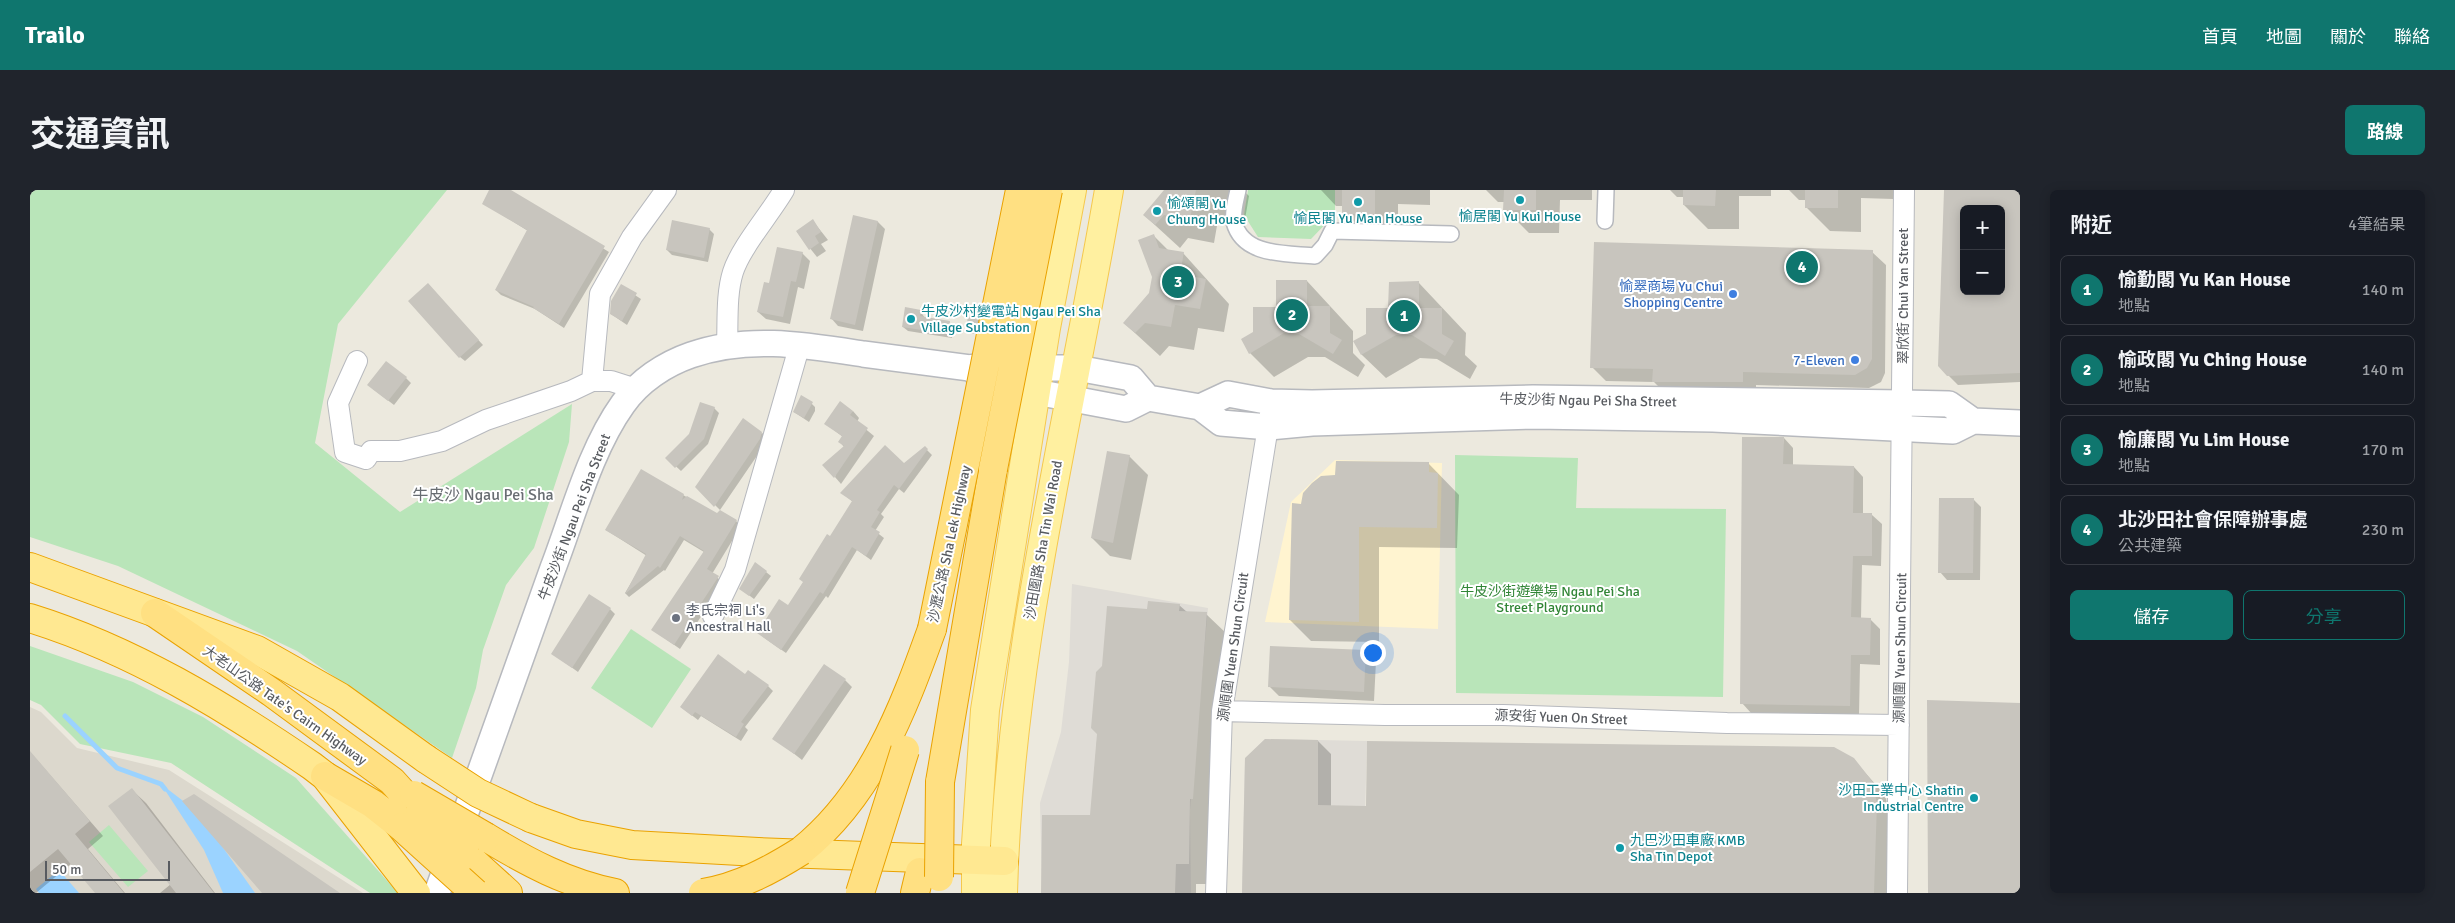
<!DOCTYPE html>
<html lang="zh-TW">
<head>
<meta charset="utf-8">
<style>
  :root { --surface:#171b24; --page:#20242c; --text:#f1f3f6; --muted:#9ea1a6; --line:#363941; --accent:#0f766e }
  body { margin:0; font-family:Signika,"Noto Sans TC",sans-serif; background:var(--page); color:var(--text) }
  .controls { position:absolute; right:15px; top:15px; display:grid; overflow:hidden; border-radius:8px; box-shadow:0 2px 12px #0003 }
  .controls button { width:45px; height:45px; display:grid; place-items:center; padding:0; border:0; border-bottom:1px solid var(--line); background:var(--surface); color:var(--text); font:25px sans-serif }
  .scale { position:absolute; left:15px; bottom:12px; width:125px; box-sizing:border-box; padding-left:5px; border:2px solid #585b60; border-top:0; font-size:14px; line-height:18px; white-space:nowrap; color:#585b60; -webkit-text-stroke:4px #fff; paint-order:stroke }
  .you { position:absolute; left:1342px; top:462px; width:18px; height:18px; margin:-12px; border:4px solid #fff; border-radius:50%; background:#1a73e8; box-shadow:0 0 0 8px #1a73e833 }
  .badge { display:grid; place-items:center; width:32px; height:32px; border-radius:50%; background:var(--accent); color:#fff; font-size:16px; font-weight:700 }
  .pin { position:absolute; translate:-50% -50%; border:2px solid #fff; box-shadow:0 1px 5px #0006 }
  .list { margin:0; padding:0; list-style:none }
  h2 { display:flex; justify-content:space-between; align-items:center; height:65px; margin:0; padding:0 20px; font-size:21px }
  h2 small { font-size:16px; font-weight:400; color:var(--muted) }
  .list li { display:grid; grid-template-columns:32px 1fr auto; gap:15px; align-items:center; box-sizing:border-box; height:70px; margin:0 10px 10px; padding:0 10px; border:1px solid var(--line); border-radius:8px }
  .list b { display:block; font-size:19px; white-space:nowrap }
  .list p { margin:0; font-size:16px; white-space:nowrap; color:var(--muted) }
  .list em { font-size:16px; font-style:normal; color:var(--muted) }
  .actions { display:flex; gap:10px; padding:15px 20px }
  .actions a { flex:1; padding:11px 0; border:1px solid var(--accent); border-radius:8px; text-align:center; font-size:18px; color:var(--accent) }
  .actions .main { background:var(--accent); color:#fff }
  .map { position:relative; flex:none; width:1990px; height:703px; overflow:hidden; border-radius:8px }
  header { display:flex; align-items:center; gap:30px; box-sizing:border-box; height:70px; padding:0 25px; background:var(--accent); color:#fff }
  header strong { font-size:24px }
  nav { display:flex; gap:28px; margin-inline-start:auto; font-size:18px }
  .intro { display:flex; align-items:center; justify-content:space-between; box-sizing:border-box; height:120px; padding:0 30px }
  h1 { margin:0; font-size:35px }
  .button { padding:12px 22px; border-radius:8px; background:var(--accent); color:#fff; font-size:18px; font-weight:700 }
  main { display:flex; gap:30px; padding:0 30px }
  aside { flex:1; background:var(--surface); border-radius:8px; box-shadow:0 2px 12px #0003 }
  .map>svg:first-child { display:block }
</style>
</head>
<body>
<header>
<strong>Trailo</strong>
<nav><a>首頁</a><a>地圖</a><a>關於</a><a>聯絡</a></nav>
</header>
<div class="intro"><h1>交通資訊</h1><a class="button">路線</a></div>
<main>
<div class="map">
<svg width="1990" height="703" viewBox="0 0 1990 703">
  <rect width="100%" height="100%" fill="#ece9de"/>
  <path fill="#fff4d0" d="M1305,270l107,3 -4,166 -173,-7 26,-120z"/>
  <path fill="#dfdcd6" d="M1042,394l136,24 -18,202 1,83h-149l-2,-90 21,-71 8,-70z
    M1235,549l102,2 -4,152h-121l3,-134z"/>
  <path fill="#dcd8cd" d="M0,517l11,5 36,36 92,22 194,123h-333z"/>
  <path fill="#b9e5b9" d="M0,0h417l-109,134 -23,119 85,69 172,-108 -3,38 -35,106 -28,37 -23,65 -7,38 -24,70 -155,-107 -179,-85 -88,-29z
    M1218,0h87v24l-24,25 -53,-2 -14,-22z
    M1425,265l123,3 -2,50 150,1 -3,188 -267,-4z
    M601,439l60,40 -39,59 -61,-40z
    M0,456l103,36 70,35 93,61 102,115h-28l-199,-130 -91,-19 -39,-39 -11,-5z
    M79,635l39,46 -20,16 -39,-45z"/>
  <path fill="#9bd3ff" d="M131,594l30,23 21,25 43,61h-32l-19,-43z
    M29,680l20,23h-40l-3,-4z"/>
  <path fill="#0003" fill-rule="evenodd" d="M461,0h17l101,62 -45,76 -29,-19 -34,-14 -5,-5 32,-59 -45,-28z
    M1136,0h77l6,6 -5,29 -26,-5 -4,23 -26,-5 -8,10 -36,-33z
    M1291,0h109v15l-32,-1v33h-31l-24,-24v-7h-7z
    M1456,0h106v10h-32l-1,33h-30l-24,-24v-7h-7z
    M1640,0h101v6h-32v33h-31l-24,-24v-8h-7z
    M1759,0h104v9l-32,-1v34l-31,-1 -24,-24v-7h-7z
    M1916,0h74v192l-62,3 -10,-10zM1934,19h37v82h-37z
    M824,27l24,5 7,7 -22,102 -25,-5 -7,-8z
    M783,31l15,19 -7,4 5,7 -9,6 -20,-25z
    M679,39l5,5 -6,28 -36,-7 -5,-5z
    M1124,46l15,15 14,2 46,51 -5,28 -26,-4 -4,22 -25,-4 -9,10 -36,-33 26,-30 3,-16z
    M1842,62l14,13 -1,108 -4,9 -12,6 -113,-3v10h-89l-13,-13 -48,-1 -14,-14z
    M772,63l8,8 -6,28 -6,-2 -8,37 -24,-5 -8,-7 11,-27z
    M1277,91l46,50v22l12,12 -7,12 -33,-20h-17l-34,20 -24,-24 5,-20 22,-25z
    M1389,93l47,50 -1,22 12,11 -7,13 -33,-20 -17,-1 -34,20 -24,-23 -7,-14 12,-7 23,-25z
    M591,96l20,13 -14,26 -16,-11z
    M402,100l51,55 -18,16 -5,-4z
    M890,121l5,7 24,4 5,5 -2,11 -44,-7 -5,-4z
    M948,128l2,2 -3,14 -8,-1 -2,-2z
    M376,188l5,5 -17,22 -21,-16z
    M780,212l5,5v4l-6,11 -15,-10z
    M684,218l5,5 -11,31 -27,27 -14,-13z
    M823,221l6,7 -2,4 17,14 -33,48 -6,-7 9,-30 -4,-5 3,-5 -17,-13z
    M732,243l5,4 -2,7 -45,66 -23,-23z
    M1754,248l9,10v18l61,1 9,10v37l9,1 10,9 -1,42 -19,-1 -1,54h9l10,10v36l-20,-1 -1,51 -108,-2 -9,-10z
    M895,258l7,7 -28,38 -5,-4 -18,25 3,3 -9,14 9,7 -13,22 -14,-10 -29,48 -2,-2 -40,57 -23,-16 25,-30 65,-105 -11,-9 62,-28z
    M1099,266l19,19 -17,85 -21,-4 -18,-18z
    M1399,274l30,31 -2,53 -78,-1v95l-68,-1 -21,-21 12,-115z
    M653,305l35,20 18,6 5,5 -29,48 11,8 -1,2 -42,65 -27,-19 51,-78 -20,-12 -19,31 -1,-1 -35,27 -4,-4 22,-37 -41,-26z
    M1944,310l7,7 -1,73h-33l-7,-8z
    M736,382l5,4 -17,23 -8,-6z
    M1149,415l8,7 19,2 21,20 -18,250h-13v9h-154l49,-77 12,-150 45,-56z
    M580,419l5,5 -37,58 -25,-18z
    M1336,462l10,9 -2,40 -95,-5 -10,-10z
    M715,486l23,10 5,5 -28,36 3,3 -7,11 -40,-25 -3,4 -17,-13z
    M815,490l7,7 -50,73 -28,-22z
    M1288,551l13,13v53h36l486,-48 32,36 5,22 -3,76h-644z
    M0,562l73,84 -15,13 37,44h-28l-25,-30 -36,30h-6z
    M102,600l14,13 69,90h-55l11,-9z"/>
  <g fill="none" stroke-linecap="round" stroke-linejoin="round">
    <path stroke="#9bd3ff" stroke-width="5" d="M35,526l52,52 44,16 4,5"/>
  </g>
  <path fill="#c8c5be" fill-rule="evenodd" d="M459,0h22l94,56 -46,78 -26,-16 1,-1 -39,-17 32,-60 -45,-26z
    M1134,0h32l-6,29 -26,-4 -9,10 -12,-10z
    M1312,0h33v24h-33z
    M1474,0h32v20h-33z
    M1653,0h33l-1,16 -32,-1z
    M1775,0h33v18h-33z
    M1914,0h76v183l-73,3 -9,-10zM1934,19h37v82h-37z
    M823,25l25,6 -23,104 -25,-6z
    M783,29l8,13 -6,4 4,7 -10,7 -13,-19z
    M642,30l38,8 -6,30 -38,-8z
    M1124,44l5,14 25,4 -4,22 26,5 -6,30 -25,-4 -4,22 -26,-4 -10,10 -12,-10 26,-30 3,-16 -14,-37z
    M1564,52l279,8 -1,109 -5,9 -12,7 -112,-3v10h-91l1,-13 -63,-1z
    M747,57l26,5 -7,30 -5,-1 -8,36 -26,-5 7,-30 5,1z
    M1246,90h31v26h23v27l12,7 -9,14 -34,-20 -15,-1 -35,21 -8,-15 12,-7v-25h23z
    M1389,91v27h23v26l12,7 -9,15 -33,-21h-16l-35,20 -8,-14 13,-7v-26h22l1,-26z
    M398,93l51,57 -20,18 -51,-57z
    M591,94l16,9 -15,28 -12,-7 1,-13z
    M875,117l16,3 -1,6 30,5 -2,13 -46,-7z
    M938,125l11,2 -4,16 -9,-2z
    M356,171l21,16 -19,24 -21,-16z
    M771,205l12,7 -9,16 -11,-6z
    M810,211l13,10 -3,4 18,13 -34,50 -12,-13 22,-19 -6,-4 4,-6 -18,-12z
    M670,212l15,5 -11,32 -29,29 -10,-10 24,-24z
    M713,228l19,14 -2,7 -46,68 -19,-20z
    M1712,247h42l-1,27 71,2 -1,47h19v43h-19l-2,61 20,1 -1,37h-19l-1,51 -110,-2z
    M855,255l19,18 21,-17 3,3 -29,40 -5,-4 -17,25 3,2 -9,15 9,5 -14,24 -14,-9 -29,47 -3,-2 -39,58 -24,-17 22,-34 9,6 15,-23 -4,-3 28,-45 3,2 22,-35 -12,-8z
    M1077,261l23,4 -17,88 -22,-5z
    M1306,271l93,1v10l9,1 -1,55 -78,-1v95l-70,-2 3,-117 9,1 2,-11 9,-10 9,-7 14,-1z
    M611,279l43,25 -2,6 5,-4 30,17 3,-3 17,10 -30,49 12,7 -2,3 -43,66 -23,-15 53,-79 -24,-15 -20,32 -2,-2 -33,28 21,-40 -41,-24z
    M1909,308h35l-1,75h-35z
    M725,372l12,9 -18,25 -10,-7z
    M559,404l22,14 -39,60 -21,-14z
    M1118,411l32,3 -1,7 28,1 -14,187h-3l-1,65h-13l-1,29h-134l1,-78h48l7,-81 -6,-6 5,-56 6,-6 5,-60 40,3z
    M1240,456l96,4 -2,42 -96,-5z
    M688,464l27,20 3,-4 21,15 -28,37 3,2 -8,13 -41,-25 -3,4 -12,-9z
    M794,474l22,15 -52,75 -22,-15z
    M1897,510l93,3v190h-92z
    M1235,549l53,1v65l48,1 1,-65 467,6 20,11 18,23 5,22 -3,90h-632l3,-135z
    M0,561l60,70 -15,13 49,59h-29l-37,-44 -28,23z
    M102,598l82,105h-38l-68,-87z
    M164,604l80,54 66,45h-78l-80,-92z"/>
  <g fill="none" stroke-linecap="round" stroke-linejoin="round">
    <defs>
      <path id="pedestrian" d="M1208,0c-2,10 -6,22 -4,32 9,35 53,31 81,34l10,-11 7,-14 119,3
        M1575,31l1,-31"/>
      <path id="minor" d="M697,155c1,-23 -1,-51 6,-73 8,-25 37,-58 51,-82
        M327,171l-19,42 7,49 21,7 5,-8h29l42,-10 44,-21 85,-29 21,-10h19l25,8
        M562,191l8,-87 32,-57 34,-47
        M683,426l22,-46 65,-226
        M1192,521l163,4h118l224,8 172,2
        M1186,703l6,-182 48,-297
        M1867,703l7,-703"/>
      <path id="tertiary" d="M940,178l16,12 50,12 90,17 22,-11 52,9 21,16 48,4 43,-4 223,-7 178,3 240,12 20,-10 47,2
        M1170,217l28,-13 43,8 41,1 221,-5 370,5 46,1 24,17
        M407,703c38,-109 77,-217 116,-325 20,-52 37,-118 70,-164 16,-23 42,-40 68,-49 57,-20 114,-10 172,-1 36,5 71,9 107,14l20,-4 50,4h37l54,10 17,20"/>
      <path id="primary" d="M946,703v-49l9,-134 61,-382 26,-138
        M973,703c6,-238 66,-469 106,-703"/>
      <path id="trunk" d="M0,377l227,83 83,47 86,62
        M0,428c103,32 194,88 282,148l13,10 91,117
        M501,628l45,16 56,11 126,7 246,9"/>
      <path id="motorway" d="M125,423l116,79 121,89 19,21
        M295,586l48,28 29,23
        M910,592l53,-313
        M456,647c41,25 82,47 129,56
        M771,661c70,-56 102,-141 131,-222
        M436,665l42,38
        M885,703l5,-21"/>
    </defs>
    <use href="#pedestrian" stroke="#b7b9be" stroke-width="18"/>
    <use href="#minor" stroke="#b7b9be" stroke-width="22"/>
    <use href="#tertiary" stroke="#b7b9be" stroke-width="28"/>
    <use href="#primary" stroke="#f5c84d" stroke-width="30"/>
    <use href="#trunk" stroke="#eaa200" stroke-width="30"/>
    <use href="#motorway" stroke="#eaa200" stroke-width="30"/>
    <use href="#pedestrian" stroke="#fff" stroke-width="15"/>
    <use href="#minor" stroke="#fff" stroke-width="20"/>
    <use href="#tertiary" stroke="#fff" stroke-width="25"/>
    <use href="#primary" stroke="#fff0a0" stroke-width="28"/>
    <use href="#trunk" stroke="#ffe891" stroke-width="28"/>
    <use href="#motorway" stroke="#ffe082" stroke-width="28"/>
    <defs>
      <path id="trunk-bridge" d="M396,569l52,34 53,25"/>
      <path id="motorway-bridge" d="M963,279l55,-279
        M902,439l88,-439
        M384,605l72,42
        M390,620l46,45
        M372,637l73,66
        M909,687l1,-95
        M673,703c36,-6 68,-23 98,-42
        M830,703l45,-143"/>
    </defs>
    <use href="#trunk-bridge" stroke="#eaa200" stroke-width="30" stroke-linecap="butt"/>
    <use href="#motorway-bridge" stroke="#eaa200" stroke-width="30" stroke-linecap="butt"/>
    <use href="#trunk-bridge" stroke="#ffe891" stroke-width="28"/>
    <use href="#motorway-bridge" stroke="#ffe082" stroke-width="28"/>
  </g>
  <g fill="#0f9aa8" stroke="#fff" stroke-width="2">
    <circle cx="1490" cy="10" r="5"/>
    <circle cx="1328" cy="12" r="5"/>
    <circle cx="1127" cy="21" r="5"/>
    <circle cx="881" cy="129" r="5"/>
    <circle cx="1944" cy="608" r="5"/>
    <circle cx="1590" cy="658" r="5"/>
  </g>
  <g fill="#3f7fe0" stroke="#fff" stroke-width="2">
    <circle cx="1703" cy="104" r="5"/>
    <circle cx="1825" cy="170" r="5"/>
  </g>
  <circle fill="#6b7280" stroke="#fff" stroke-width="2" cx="646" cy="428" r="5"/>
  <g text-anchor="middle" stroke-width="4" stroke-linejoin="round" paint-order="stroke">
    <g font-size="14" fill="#0d838f" stroke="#fff" text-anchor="start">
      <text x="1137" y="18">愉頌閣 Yu<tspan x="1137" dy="16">Chung House</tspan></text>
      <text x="1490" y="31" text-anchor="middle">愉居閣 Yu Kui House</text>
      <text x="1328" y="33" text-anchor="middle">愉民閣 Yu Man House</text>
      <text x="891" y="126">牛皮沙村變電站 Ngau Pei Sha<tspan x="891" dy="16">Village Substation</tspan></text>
      <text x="1934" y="605" text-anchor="end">沙田工業中心 Shatin<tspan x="1934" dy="16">Industrial Centre</tspan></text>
      <text x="1600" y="655">九巴沙田車廠 KMB<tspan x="1600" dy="16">Sha Tin Depot</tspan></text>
    </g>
    <g font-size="14" fill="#366cbe" stroke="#fff" text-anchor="end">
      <text x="1693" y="101">愉翠商場 Yu Chui<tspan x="1693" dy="16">Shopping Centre</tspan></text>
      <text x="1815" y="175">7-Eleven</text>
    </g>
    <g font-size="14" fill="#585b60" stroke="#fff">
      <text transform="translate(1873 106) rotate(-90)" y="5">翠欣街 Chui Yan Street</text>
      <text transform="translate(1558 210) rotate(1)" y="5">牛皮沙街 Ngau Pei Sha Street</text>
      <text transform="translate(544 327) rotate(-69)" y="5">牛皮沙街 Ngau Pei Sha Street</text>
      <text transform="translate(1013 350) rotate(-80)" y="5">沙田圍路 Sha Tin Wai Road</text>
      <text transform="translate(919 354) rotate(-78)" y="5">沙瀝公路 Sha Lek Highway</text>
      <text transform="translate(1203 457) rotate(-82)" y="5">源順圍 Yuen Shun Circuit</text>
      <text transform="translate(1870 458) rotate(-89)" y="5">源順圍 Yuen Shun Circuit</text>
      <text transform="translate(255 515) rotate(35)" y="5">大老山公路 Tate's Cairn Highway</text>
      <text transform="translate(1531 527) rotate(2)" y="5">源安街 Yuen On Street</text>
    </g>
    <g font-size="14" fill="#318536" stroke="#fff">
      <text x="1520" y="406">牛皮沙街遊樂場 Ngau Pei Sha<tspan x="1520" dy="16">Street Playground</tspan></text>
    </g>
    <g font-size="14" fill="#5b616d" stroke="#fff" text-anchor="start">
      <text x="656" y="425">李氏宗祠 Li's<tspan x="656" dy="16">Ancestral Hall</tspan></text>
    </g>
    <g font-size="16" fill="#686d72" stroke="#fff">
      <text x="453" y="310">牛皮沙 Ngau Pei Sha</text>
    </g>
  </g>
</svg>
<div class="controls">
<button>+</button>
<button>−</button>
</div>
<div class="scale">50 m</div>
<div class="you"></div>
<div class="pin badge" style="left:1374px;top:126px">1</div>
<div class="pin badge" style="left:1262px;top:125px">2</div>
<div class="pin badge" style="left:1148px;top:92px">3</div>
<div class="pin badge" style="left:1772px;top:77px">4</div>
</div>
<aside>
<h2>附近<small>4筆結果</small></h2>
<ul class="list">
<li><span class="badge">1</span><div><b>愉勤閣 Yu Kan House</b><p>地點</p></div><em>140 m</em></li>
<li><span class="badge">2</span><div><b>愉政閣 Yu Ching House</b><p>地點</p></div><em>140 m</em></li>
<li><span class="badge">3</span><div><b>愉廉閣 Yu Lim House</b><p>地點</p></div><em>170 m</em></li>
<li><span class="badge">4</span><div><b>北沙田社會保障辦事處</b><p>公共建築</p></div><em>230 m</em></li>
</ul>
<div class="actions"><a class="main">儲存</a><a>分享</a></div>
</aside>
</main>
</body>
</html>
